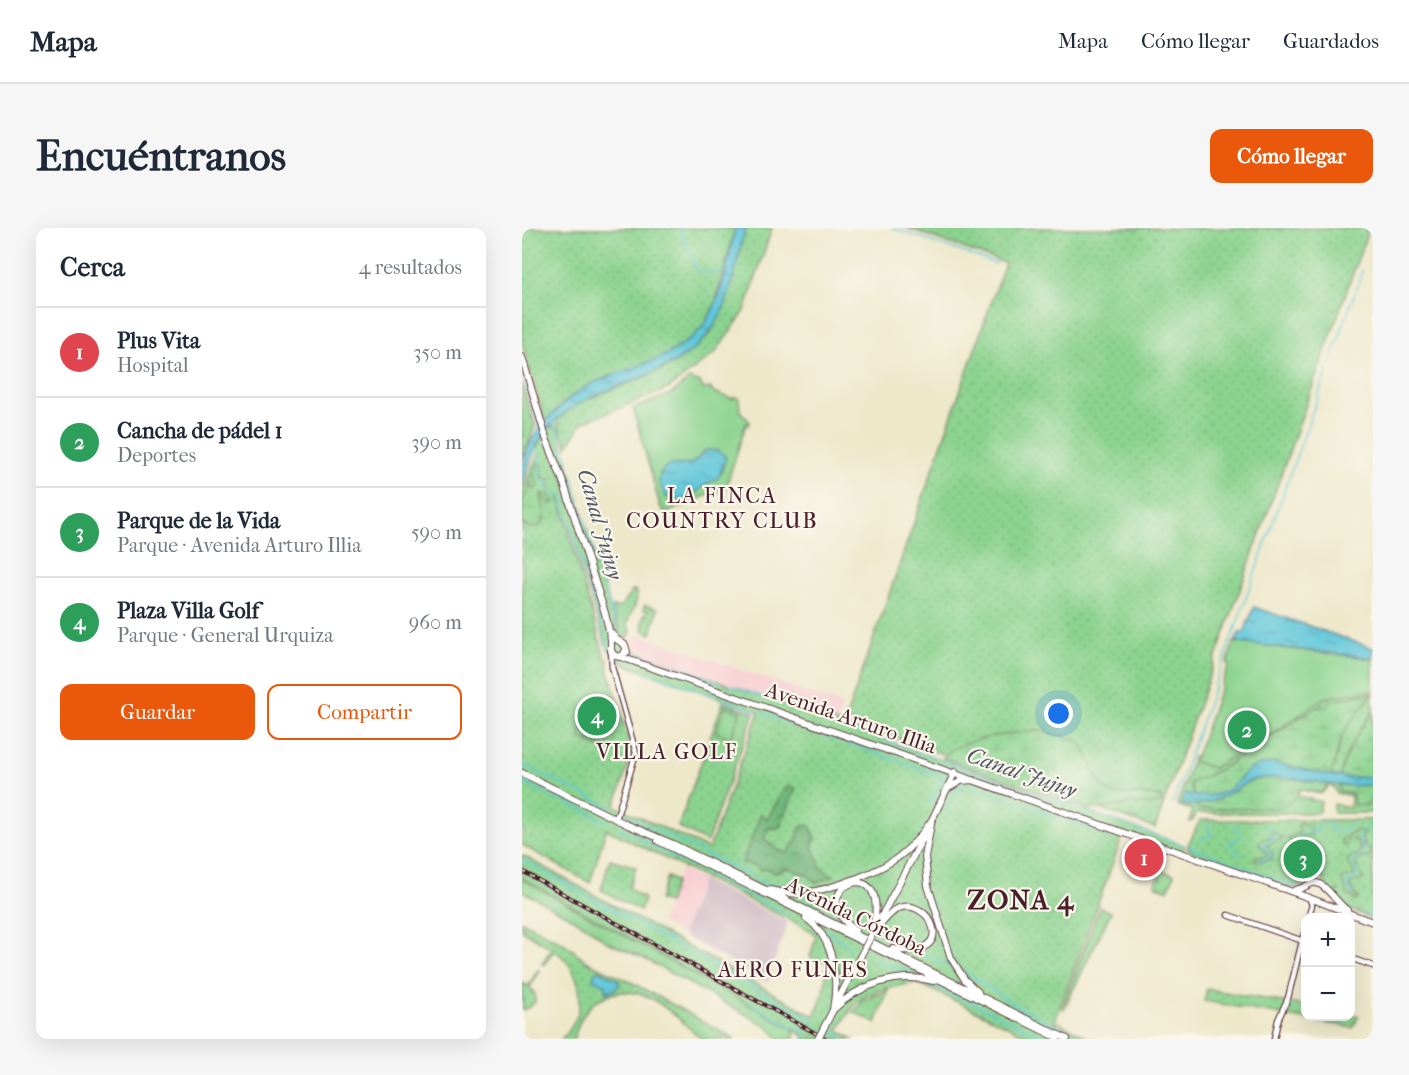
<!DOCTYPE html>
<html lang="es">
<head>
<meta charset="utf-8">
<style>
  :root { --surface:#fff; --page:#f6f6f7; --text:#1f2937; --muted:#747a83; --line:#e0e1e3; --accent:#ea580c }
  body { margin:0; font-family:"IM FELL French Canon",serif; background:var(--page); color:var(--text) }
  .controls { position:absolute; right:18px; bottom:18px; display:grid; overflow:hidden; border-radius:12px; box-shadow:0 6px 24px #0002 }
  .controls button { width:54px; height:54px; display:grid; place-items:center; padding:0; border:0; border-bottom:2px solid var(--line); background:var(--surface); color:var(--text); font:30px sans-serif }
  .you { position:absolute; left:537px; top:486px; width:21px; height:21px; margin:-15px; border:4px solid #fff; border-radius:50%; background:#1a73e8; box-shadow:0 0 0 9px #1a73e833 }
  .badge { display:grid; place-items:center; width:39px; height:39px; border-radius:50%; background:var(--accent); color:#fff; font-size:20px; font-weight:700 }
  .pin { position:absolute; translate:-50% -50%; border:3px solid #fff; box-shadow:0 2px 6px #0006 }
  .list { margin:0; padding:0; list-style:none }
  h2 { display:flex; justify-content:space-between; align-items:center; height:78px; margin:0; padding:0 24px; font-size:26px }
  h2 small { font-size:20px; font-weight:400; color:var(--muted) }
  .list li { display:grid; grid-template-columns:39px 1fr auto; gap:18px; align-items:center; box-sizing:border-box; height:90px; padding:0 24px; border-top:2px solid var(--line) }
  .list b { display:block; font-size:22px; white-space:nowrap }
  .list p { margin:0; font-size:20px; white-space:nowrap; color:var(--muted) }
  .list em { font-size:20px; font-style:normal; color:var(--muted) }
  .actions { display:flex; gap:12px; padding:18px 24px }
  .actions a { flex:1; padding:14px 0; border:2px solid var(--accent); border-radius:12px; text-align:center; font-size:21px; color:var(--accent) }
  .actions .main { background:var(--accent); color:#fff }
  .map { position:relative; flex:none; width:851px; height:811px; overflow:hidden; border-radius:12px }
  header { display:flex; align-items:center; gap:36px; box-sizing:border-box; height:84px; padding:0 30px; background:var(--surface); border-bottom:2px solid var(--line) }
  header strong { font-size:28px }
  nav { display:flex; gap:33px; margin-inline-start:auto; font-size:21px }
  .intro { display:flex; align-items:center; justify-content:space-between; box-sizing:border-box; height:144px; padding:0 36px }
  h1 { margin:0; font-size:42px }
  .button { padding:15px 27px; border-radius:12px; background:var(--accent); color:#fff; font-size:21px; font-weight:700 }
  main { display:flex; gap:36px; padding:0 36px }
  aside { flex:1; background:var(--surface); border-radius:12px; box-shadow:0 6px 24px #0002 }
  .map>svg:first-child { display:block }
</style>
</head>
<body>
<header>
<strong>Mapa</strong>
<nav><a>Mapa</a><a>Cómo llegar</a><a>Guardados</a></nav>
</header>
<div class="intro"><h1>Encuéntranos</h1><a class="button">Cómo llegar</a></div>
<main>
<aside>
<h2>Cerca<small>4 resultados</small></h2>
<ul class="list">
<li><span class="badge" style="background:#e0444e">1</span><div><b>Plus Vita</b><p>Hospital</p></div><em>350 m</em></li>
<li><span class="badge" style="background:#2e9e5b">2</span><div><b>Cancha de pádel 1</b><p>Deportes</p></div><em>390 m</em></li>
<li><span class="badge" style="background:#2e9e5b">3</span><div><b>Parque de la Vida</b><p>Parque · Avenida Arturo Illia</p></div><em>590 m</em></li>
<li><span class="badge" style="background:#2e9e5b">4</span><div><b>Plaza Villa Golf</b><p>Parque · General Urquiza</p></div><em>960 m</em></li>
</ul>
<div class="actions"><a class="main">Guardar</a><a>Compartir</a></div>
</aside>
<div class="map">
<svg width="851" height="811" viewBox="0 0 851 811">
  <defs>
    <pattern id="grass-dots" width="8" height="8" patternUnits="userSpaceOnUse" patternTransform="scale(1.5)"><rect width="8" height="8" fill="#8bd38f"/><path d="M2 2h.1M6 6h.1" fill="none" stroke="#79b57c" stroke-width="1.8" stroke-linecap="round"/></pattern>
    <pattern id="forest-crowns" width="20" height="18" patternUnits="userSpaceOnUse" patternTransform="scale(1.5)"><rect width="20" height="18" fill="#70b57a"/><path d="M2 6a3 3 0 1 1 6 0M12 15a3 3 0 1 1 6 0" fill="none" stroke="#5e9364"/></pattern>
    <pattern id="wetland-marsh" width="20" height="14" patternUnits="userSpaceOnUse" patternTransform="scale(1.5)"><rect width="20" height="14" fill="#8bd38f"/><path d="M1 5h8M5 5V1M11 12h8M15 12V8" fill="none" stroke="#79b57c"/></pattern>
    <pattern id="water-ripples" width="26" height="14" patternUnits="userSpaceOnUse" patternTransform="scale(1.5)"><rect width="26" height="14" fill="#5ec6d9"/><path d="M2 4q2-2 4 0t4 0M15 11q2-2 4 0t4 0" fill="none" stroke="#50a0b0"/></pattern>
  </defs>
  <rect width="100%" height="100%" fill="#fbf7ec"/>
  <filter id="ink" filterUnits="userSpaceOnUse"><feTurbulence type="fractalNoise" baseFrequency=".0167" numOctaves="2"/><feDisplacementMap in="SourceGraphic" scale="12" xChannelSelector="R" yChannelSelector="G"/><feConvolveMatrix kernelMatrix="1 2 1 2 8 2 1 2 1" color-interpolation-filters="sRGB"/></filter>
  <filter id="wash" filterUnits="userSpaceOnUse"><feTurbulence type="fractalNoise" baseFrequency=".008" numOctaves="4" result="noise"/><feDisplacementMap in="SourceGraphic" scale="24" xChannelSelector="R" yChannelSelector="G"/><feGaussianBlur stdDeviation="1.35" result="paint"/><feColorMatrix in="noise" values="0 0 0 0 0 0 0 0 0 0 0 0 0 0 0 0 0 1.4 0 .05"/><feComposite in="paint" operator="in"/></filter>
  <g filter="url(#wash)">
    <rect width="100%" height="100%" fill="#eee8cb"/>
    <path fill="#f7cfd3" d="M118,407l200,69 2,4 -6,15 -206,-71 -1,-5 5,-9z
      M611,616l33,12 -5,14 -29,-10 -1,2 -9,-3 4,-10z
      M159,641l21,11 -20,55 -21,-12z"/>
    <path fill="#d2bdc7" d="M180,652l86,42 -21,60 -85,-47z"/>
    <path fill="url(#grass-dots)" stroke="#6a795d" stroke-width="1.5" fill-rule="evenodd" d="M0,0h213l-21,80 -11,18 -15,15 -19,14 -76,29 -20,11 -28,26 -23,-78z
      M224,0h26l-27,83 -30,42 -47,36 -85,33 -16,25 -11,-26 22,-18 85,-34 15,-8 32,-28z
      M385,0h462l-214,600 -310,-108 160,-457z
      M0,155l13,43 -13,33z
      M32,196l4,6 61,207 11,13 554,195 -1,8 -59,-21 -70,192 4,-2 27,14 3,3h-13l-23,-12 -6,12h-12l-116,-56h-6l-32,7 -14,6 -12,9 -16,25 15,9h-50l1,-3 -11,-7 -271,-151v-23l292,161c10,-17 13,-34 12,-54l-16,-5 6,-21 -6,-6 -204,-101 -16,54 -68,-38v-354l16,-38 -2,-4 5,-11zM37,269l2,1 44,145 13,19 141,50 -50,137 -94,-43 17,-53 -23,-82 -1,-12h-3z
      M113,362c4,11 0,14 -4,24h-1l-3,12 4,5 -3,7 -6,2 -10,-33h9l11,-16z
      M123,377l13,4 -7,25 -8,-4 -1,-9 2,1 1,-2 -2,-2 1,-4 2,1 2,-4 -5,-2z
      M851,462v123h-38l-2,-4 1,-5 16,4 1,-12 -15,-3 -2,-6 -5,-1 -8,8 -23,-5v7l23,6 -2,10 -3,1h-117l-3,1 -2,5 -4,3 2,-12 -15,-5 15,-44 21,7 53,-30 58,-40z
      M201,474l31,11 -47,129 -29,-15z
      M678,592h173v99l-24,-10 -14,-10 3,-11 -4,9 -14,-22h-5l-3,6 -11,5 1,-7 -3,7 -9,3 -101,-38 -2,-4z
      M88,631l26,8 -7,21 15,11 -4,12 -39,-21z
      M639,642l13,5 -6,15 -13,-5z
      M145,649l9,4 -8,22 -9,-3z
      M578,679l11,5 -47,97 -1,-3z
      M0,693l43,23 23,18 45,21 102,56h-33c-28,-23 -56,-59 -96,-43 -19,8 -27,23 -32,43h-13c29,-27 23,-67 -7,-89l-10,15 -2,-1 9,-16 -29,-18z
      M16,742l2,1 -10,16 5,7v8l-5,5 -7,3 -1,-27 6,3z
      M685,761l98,17 1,10h44l1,-2 8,2 -6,12 -149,-27z
      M366,762l-12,33 -23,-11 11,-12z"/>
    <path fill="url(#forest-crowns)" stroke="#5d6a52" stroke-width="1.5" d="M267,558l7,2 -16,39 -11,2 -5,9 14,12 9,3 11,-15v-7l5,-6 7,1 6,13 -4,8c10,15 2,20 22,29l-18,7 -9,-8 -19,-7 -13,5 -5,-4 -11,1 -2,-4 -15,-3 19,-50 6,6 16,-28z"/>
    <path fill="url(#wetland-marsh)" stroke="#6a795d" stroke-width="1.5" d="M17,234l3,3v12l9,3 -3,14 6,8 -2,2 -5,-2 -6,-10 4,26 -6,8 -8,2 -9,-4v-20l8,-22 2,-1 -1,7 2,2 4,-2v-5l-4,-8z
      M851,465c-9,13 -21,24 -28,38 -11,20 -9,46 -24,62l-22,-4 -1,7 -18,12 -82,1 -8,-26c46,-17 82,-50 124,-74 18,-10 39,-12 59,-16z
      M851,483v94h-19l-1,-11 -14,-3c0,-31 17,-55 34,-80z
      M520,503l32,8 10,8 13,31 7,10 9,6h28l20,3 1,5c-8,4 -19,2 -29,2 -16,2 -27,5 -44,5l-146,-51c12,-20 75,-26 99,-27z
      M780,595l10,7 -1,5 -10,1 -5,6 10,13 -2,2 -13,3 -1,3 5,9 -3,2 -5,-3 -5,-11 1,-3 11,-5 1,-3 -7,-11 11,-5 1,-4 -3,-3z
      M835,602l9,3 -3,1 -1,8 8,8 1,5 -3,2 -11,2 -2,3 8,16 -2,3h-6l-6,4 9,13 -2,3 -9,-8 -5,-14 2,-2 4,1 5,-2 1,-4c-3,-5 -9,-9 -4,-15 6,-1 9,-2 11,-9l-6,-9h-7l-3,7 -3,-2 -1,-5z
      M752,603l4,5 5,2 -17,7 7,8 -1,6 -14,3 -4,-3 1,-1 13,-3 -9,-11 2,-4 11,-4 -1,-4z"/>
    <path fill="#8bd38f" stroke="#6a795d" stroke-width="1.5" d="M167,151l12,4 2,6 8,-1v3l22,8 1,-2 5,1 1,13 10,11 -1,3 -3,-1 -20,63 -59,26 -3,-1 -4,-6 -27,-98 38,-14z
      M712,414l139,17v31l-49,8 -58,40 -53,30 -21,-7 1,-4h3l33,-93 -2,-1z
      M72,475l21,8 -14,35 -22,-8z
      M203,478l15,6 -9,26 -15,-6z
      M0,651l271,150 2,5 -2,5h-13l-13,-13 -124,-68 -36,-16 -21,-16 -64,-35z"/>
    <path fill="url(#water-ripples)" stroke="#547282" stroke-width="1.5" d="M213,0h11c-11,34 -13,73 -35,103 -42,57 -127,47 -168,104 -10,14 -15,34 -21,51 0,-27 4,-43 22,-63 15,-16 29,-30 49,-40 41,-19 77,-20 109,-56 20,-24 26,-69 33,-99z
      M184,222l14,1 6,7 -7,19c-5,4 -12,6 -16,10 -13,11 -24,18 -39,8l-5,-14c3,-26 23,-10 36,-20 5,-3 6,-8 11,-11z
      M732,379l119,41v10l-133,-15 -4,-3 3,-7 5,-1z
      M752,535c33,5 64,19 99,13v8c-40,8 -79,-13 -120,-4 -7,2 -13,7 -20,11 -17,11 -32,15 -52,14l4,-11c15,3 37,4 49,-9 15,-16 16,-20 40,-22z
      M77,742l19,10 2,3 -4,6 -10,4v-8l-12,-5 -1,-4 3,-5z"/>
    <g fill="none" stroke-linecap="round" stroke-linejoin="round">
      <path stroke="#5ec6d9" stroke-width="1.5" d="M158,0l17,43 27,2
        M371,0l104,36
        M0,145l17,56
        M31,195l5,7 61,206
        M13,220l6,9 -2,21 9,4v9l13,6 47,152
        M108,422l90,32
        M121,443l74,26
        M207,457l97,34
        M199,471l36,12
        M240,485l175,62 4,3v5l-12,21
        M328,500l334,117
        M0,536l89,44
        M0,554l84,39
        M651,575l190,-533
        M424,584c5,-10 9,-25 21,-27l146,51
        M103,587l148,71 14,-2 10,3
        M805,594l7,10
        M746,598l2,3
        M98,600l71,38
        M845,601l6,-3
        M794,605l2,-8 4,-3
        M816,605l14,-8
        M678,611l11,-3 -3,-12
        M666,618l13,5
        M712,620l-4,-6 9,-3 2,-3 -6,-11
        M714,623l4,5
        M682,624l91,35
        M0,632l296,163
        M737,632l8,-1 5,-3 -10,-11 12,-7 -2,-6
        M179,643l86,43
        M770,644l-5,-12 10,-4 2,-4 -5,-12 12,-8h7
        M831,667l-6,-10v-3l11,-6 -5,-14 11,-9 1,-3 -6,-10 2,-7 3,-2
        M284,668l25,12
        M850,674h1
        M322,683l18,12
        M841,685l10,3
        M304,704l14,7 10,10
        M364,707l21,10
        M400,725l30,15
        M351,732l38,13
        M442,743l53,35 64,33
        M405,754l113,53
        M228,775l41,24 9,1 5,5 -1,6
        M308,802l14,9"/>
    </g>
  </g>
  <g filter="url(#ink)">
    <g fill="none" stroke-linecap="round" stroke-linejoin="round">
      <defs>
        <path id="minor" d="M89,423l1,16 24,86 -20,66
          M706,687l78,27
          M786,690l4,-13 -3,-8
          M828,730l23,8
          M752,811l4,-19 10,-22 18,-73"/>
        <path id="major" d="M0,129l24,81 18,46 41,129 6,26v12l3,4 5,2 4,-2 3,-5
          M89,405l5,6 9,6 2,7
          M99,429l660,231c31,10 61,23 92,34
          M0,545l106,52 45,19 394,195
          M425,561l14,-8 12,-1
          M408,596l25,-52
          M409,596l-6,33 3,29 23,72 14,22 13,12
          M136,613l400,197
          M249,662c10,3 21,4 32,3 27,-3 77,-21 98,-38 13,-10 22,-22 31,-35
          M773,662c7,-1 12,-5 18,-7 11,-3 24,21 34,27
          M284,690c28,20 33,60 27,91
          M359,696c5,-6 11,-13 18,-16 31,-12 62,52 -7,41
          M333,702c-56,-41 37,-81 18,-3
          M349,708l53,-100
          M314,776l24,-47
          M311,782c26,-26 65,-38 101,-29"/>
      </defs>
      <use href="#minor" stroke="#633d43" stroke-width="7"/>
      <use href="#major" stroke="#633d43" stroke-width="8"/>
      <use href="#minor" stroke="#fff" stroke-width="4.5"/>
      <use href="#major" stroke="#fff" stroke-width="6"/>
      <defs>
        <path id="rail" d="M0,643l304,168"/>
      </defs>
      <use href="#rail" stroke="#4a1f2b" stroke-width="4"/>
      <use href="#rail" stroke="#fbf7ec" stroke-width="1.5" stroke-dasharray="4.5" stroke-linecap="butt"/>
      <defs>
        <path id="major-bridge" d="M338,729l11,-21
          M296,811l15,-29"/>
      </defs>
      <use href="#major-bridge" stroke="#633d43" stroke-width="8" stroke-linecap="butt"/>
      <use href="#major-bridge" stroke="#fff" stroke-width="6"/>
    </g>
  </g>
  <g text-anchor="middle" stroke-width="4.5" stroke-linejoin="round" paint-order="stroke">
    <g font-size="21" fill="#4a1f2b" stroke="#fbf7ec">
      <text transform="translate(329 490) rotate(19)" y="7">Avenida Arturo Illia</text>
      <text transform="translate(334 688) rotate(26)" y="7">Avenida Córdoba</text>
    </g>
    <g font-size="22" letter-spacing="1.5" fill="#4a1f2b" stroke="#fbf7ec">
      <text x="200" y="275">LA FINCA<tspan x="200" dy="25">COUNTRY CLUB</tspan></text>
      <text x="145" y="531">VILLA GOLF</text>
      <text x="271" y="749">AERO FUNES</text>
    </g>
    <g font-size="22" font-style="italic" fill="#515968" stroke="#fbf7ec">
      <text transform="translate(79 296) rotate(74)" y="8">Canal Jujuy</text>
      <text transform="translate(500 544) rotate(19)" y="8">Canal Jujuy</text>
    </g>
    <g font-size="27" font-weight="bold" letter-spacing="1.5" fill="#4a1f2b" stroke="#fbf7ec">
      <text x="499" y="681">ZONA 4</text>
    </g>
  </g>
</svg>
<div class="controls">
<button>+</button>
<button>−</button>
</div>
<div class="you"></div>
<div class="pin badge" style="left:622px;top:630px;background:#e0444e">1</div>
<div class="pin badge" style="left:725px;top:502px;background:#2e9e5b">2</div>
<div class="pin badge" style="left:781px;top:631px;background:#2e9e5b">3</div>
<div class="pin badge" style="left:75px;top:488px;background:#2e9e5b">4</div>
</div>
</main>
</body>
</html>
